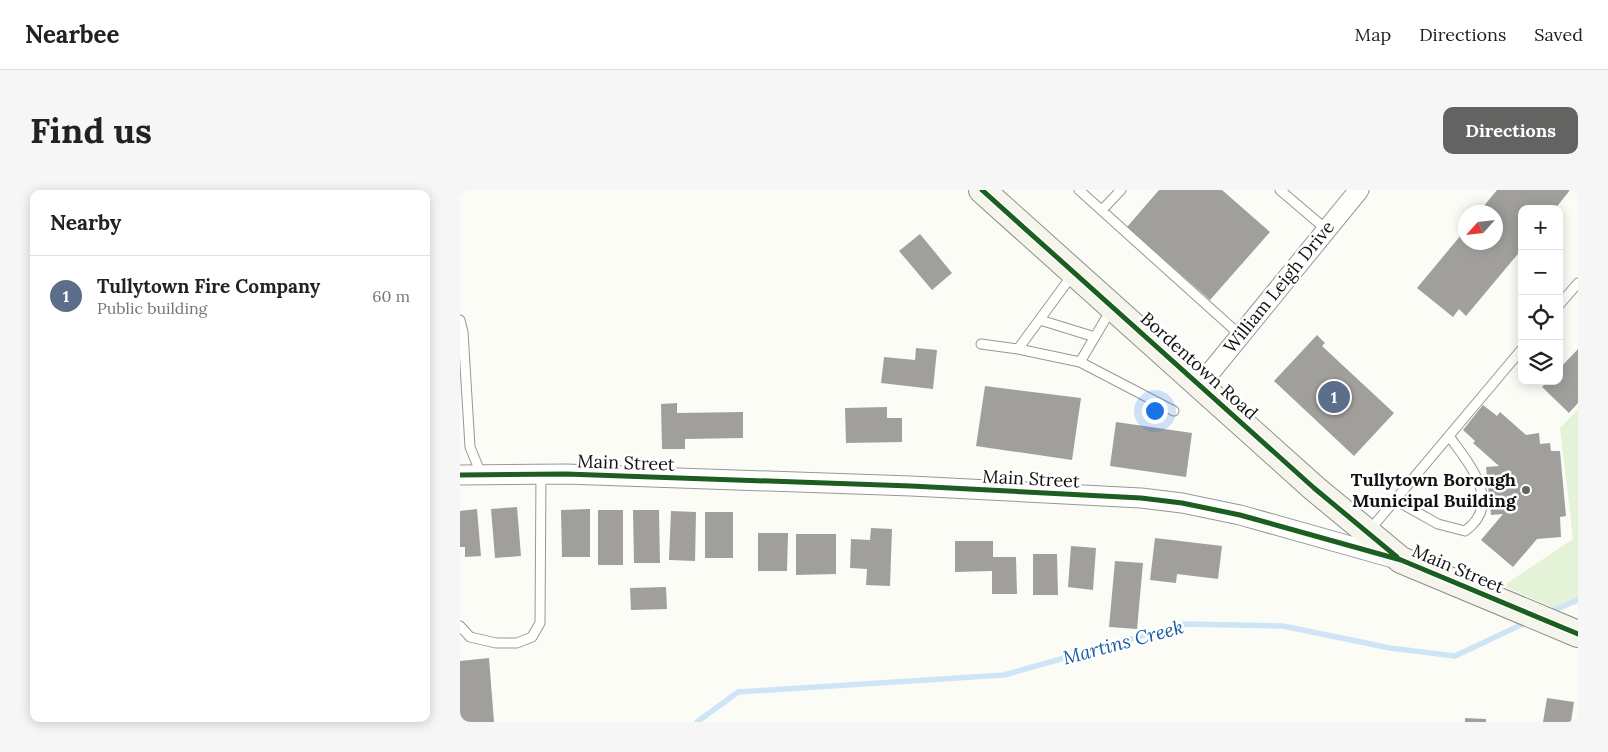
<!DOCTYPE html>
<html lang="en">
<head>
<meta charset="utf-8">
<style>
  :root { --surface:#fff; --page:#f6f6f6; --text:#222; --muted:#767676; --line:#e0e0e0; --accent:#636362 }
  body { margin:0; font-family:Lora,serif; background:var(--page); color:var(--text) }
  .controls { position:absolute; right:15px; top:15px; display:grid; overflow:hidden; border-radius:10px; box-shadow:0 2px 12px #0003 }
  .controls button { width:45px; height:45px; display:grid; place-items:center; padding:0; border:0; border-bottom:1px solid var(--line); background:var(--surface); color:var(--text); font:25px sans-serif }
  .compass { position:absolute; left:998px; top:15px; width:45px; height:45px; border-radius:50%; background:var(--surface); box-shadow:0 2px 12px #0003; rotate:243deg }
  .you { position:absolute; left:694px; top:220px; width:18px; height:18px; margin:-12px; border:4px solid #fff; border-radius:50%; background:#1a73e8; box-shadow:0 0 0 8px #1a73e833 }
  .badge { display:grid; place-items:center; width:32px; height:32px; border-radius:50%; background:var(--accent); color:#fff; font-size:16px; font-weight:700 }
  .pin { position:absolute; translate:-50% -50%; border:2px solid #fff; box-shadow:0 1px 5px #0006 }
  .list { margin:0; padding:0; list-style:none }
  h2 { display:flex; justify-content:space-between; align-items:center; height:65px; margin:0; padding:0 20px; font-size:21px }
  h2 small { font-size:16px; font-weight:400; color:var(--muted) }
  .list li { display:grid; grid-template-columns:32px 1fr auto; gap:15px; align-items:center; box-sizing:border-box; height:80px; padding:0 20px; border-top:1px solid var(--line) }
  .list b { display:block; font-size:19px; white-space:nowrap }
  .list p { margin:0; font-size:16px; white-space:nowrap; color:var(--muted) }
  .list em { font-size:16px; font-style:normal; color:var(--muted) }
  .icon { flex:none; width:28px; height:28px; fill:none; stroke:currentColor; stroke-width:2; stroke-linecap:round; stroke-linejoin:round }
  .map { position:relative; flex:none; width:1118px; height:532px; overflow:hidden; border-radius:10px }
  header { display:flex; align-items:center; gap:30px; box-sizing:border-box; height:70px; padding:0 25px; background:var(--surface); border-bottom:1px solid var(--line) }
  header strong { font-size:24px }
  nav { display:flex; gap:28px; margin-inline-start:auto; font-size:18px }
  .intro { display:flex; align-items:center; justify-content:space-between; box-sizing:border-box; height:120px; padding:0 30px }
  h1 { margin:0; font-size:35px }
  .button { padding:12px 22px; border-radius:10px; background:var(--accent); color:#fff; font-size:18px; font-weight:700 }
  main { display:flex; gap:30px; padding:0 30px }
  aside { flex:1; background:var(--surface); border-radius:10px; box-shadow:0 2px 12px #0003 }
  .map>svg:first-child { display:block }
</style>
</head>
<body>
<header>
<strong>Nearbee</strong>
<nav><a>Map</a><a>Directions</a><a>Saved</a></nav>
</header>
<div class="intro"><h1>Find us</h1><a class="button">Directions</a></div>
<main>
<aside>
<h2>Nearby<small></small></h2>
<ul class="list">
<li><span class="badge" style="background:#5c6f8a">1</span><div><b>Tullytown Fire Company</b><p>Public building</p></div><em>60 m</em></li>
</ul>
</aside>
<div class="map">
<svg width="1118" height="532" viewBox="0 0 1118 532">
  <rect width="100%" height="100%" fill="#fcfcf7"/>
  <path fill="#e4f3d7" d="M1118,219v191l-22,9 -53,-23 70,-47 -13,-111z"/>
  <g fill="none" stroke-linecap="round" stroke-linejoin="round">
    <path stroke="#cde5f7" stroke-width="5.5" d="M1089,422l29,-12
      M237,532l41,-30 266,-17 180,-51 99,2 107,22 65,8 72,-34"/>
  </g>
  <path fill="#a19f9c" d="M699,0h63l48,42 -60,68 -83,-73z
    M1037,0h73l-15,19h-33v40l-56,67 -7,-7 -6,8 -36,-29 49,-59v13h30v-30h-17z
    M460,44l32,39 -20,17 -33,-39z
    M857,145l8,8 -3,3 72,67 -40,43 -80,-75z
    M456,158l21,2 -4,39 -52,-6 3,-26 31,3z
    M1118,159v54l-9,10 -27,-26 6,-6h11v-12z
    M525,196l96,12 -9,62 -96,-14z
    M217,213v10l66,-1v26l-58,1v10h-23l-1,-45z
    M1023,215l14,11 3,-4 26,23 13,-2 1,11 10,-1 1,8h9l6,65 -6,1 1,20 -24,2 -24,28 -32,-27 22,-26 -12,1 -5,-48 13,-1 -26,-23 2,-2 -12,-11z
    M427,217v11h15v24l-56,1 -1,-35z
    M656,232l76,11 -6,44 -76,-11z
    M57,317l4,49 -26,2 -4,-49z
    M17,319l4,47 -16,1v-10h-5v-36z
    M130,319v48h-28l-1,-47z
    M138,320h25v55h-25z
    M173,320h26l1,53h-26z
    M211,321l25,1 -1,49 -26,-1z
    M245,322h28v46h-28z
    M411,338l21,1 -2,57 -24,-1 1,-16 -17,-1 1,-29 19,1z
    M298,343h30l-1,38h-29z
    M336,344h40v40l-40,1z
    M695,348l67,8 -4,33 -41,-5 -1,9 -26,-3z
    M495,351h38v16h23l1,37h-25v-23l-37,1z
    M611,356l25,2 -3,42 -25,-3z
    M573,364h24l1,41h-25z
    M655,371l28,2 -6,66 -28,-2z
    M206,397l1,22 -36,1 -1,-22z
    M29,468l5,64h-34v-61z
    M1087,508l27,4 -3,20h-28z
    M1005,528l21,1v3h-21z"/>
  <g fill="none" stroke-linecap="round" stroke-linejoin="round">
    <defs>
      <path id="lane" d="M619,0l161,145
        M820,0l47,40
        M642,20l19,-20
        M613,84l-55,75 62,13 94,49
        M1099,115l19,-22
        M0,130l3,12 7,115 11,27
        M580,130l55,17
        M521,154l37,5
        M620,172l32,-54
        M935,310l43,24 27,7c39,-28 4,-67 -16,-95
        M909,341l153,-182
        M0,436l10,11 26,6h21l15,-6 8,-14 1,-149"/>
      <path id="street" d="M740,195l159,-195
        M0,285l106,-1 345,12 230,12 41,5 58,12 153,43"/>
      <path id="secondary" d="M522,0l332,298 87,72 177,74"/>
    </defs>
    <use href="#lane" stroke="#979795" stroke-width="11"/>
    <use href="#street" stroke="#979795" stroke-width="21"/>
    <use href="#secondary" stroke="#8d8d8b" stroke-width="28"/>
    <use href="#lane" stroke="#fffffe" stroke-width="9"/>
    <use href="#street" stroke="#fffffe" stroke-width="19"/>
    <use href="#secondary" stroke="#f6f5eb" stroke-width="26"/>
    <defs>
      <path id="cycleway" d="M522,0l332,298 83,69
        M0,285l106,-1 345,12 230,12 41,5 58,12 161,45 177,74"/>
    </defs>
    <use href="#cycleway" stroke="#fff" stroke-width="8"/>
    <use href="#cycleway" stroke="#1b5e20" stroke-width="5"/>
  </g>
  <circle fill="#636362" stroke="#fff" stroke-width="2" cx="1066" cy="300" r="5"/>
  <g text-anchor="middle" stroke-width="5" stroke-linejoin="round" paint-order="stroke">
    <g font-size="18" fill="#111" stroke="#fff">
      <text transform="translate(819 97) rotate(-51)" y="6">William Leigh Drive</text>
      <text transform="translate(739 176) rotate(42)" y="6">Bordentown Road</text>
      <text transform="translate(166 273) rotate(2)" y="6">Main Street</text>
      <text transform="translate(571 289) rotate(3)" y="6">Main Street</text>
      <text transform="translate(998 379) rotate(23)" y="6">Main Street</text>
    </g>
    <g font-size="18" font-weight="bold" fill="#111" stroke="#fff" text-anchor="end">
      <text x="1056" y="296">Tullytown Borough<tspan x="1056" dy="21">Municipal Building</tspan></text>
    </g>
    <g font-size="19" font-style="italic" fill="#175ca5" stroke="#fff">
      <text transform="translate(663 452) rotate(-15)" y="7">Martins Creek</text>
    </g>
  </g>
</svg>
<div class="controls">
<button>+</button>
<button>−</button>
<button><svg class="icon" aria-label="locate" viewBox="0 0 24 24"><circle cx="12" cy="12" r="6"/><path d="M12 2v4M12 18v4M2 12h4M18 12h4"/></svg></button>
<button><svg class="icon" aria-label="layers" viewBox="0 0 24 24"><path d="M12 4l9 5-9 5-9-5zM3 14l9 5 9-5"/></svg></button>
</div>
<svg class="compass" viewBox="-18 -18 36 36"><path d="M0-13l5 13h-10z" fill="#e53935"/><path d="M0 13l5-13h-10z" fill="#767676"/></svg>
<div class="you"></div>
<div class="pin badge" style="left:874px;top:207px;background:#5c6f8a">1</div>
</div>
</main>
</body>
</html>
